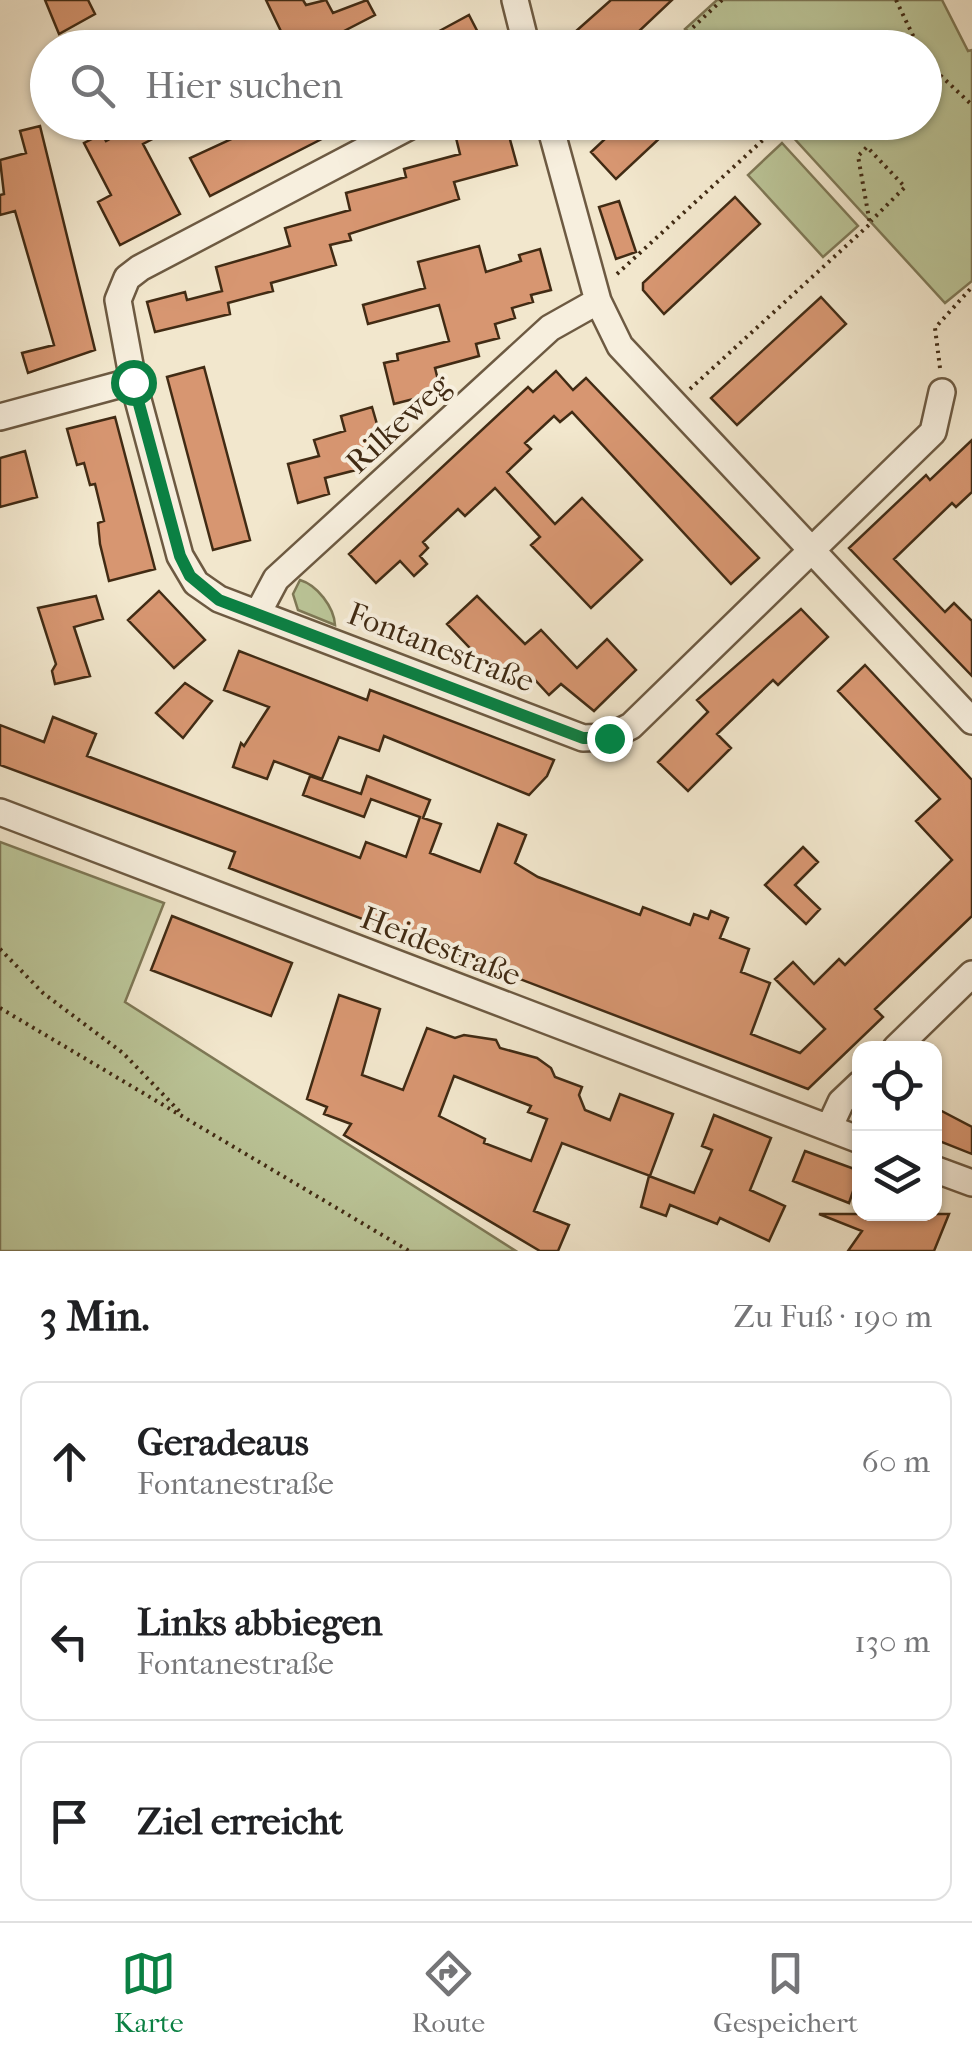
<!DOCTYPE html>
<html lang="de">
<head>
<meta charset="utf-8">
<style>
  :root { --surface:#fff; --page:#f6f6f6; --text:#202124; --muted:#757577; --line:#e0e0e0; --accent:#0b8043 }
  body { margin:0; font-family:"IM FELL French Canon",serif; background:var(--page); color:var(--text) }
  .controls { position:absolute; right:30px; bottom:30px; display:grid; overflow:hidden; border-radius:20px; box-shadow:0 2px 8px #0004 }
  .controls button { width:90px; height:90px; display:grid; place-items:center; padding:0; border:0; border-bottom:2px solid var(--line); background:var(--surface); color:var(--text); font:50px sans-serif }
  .stop { position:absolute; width:30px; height:30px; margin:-22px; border:8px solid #0b8043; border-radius:50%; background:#fff }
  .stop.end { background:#0b8043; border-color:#fff; box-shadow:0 2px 10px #0008 }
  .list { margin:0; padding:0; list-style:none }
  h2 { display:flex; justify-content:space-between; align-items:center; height:130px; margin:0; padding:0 40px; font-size:42px }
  h2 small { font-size:32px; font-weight:400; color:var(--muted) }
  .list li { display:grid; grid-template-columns:65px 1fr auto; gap:30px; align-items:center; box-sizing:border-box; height:160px; margin:0 20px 20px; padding:0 20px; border:2px solid var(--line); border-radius:20px }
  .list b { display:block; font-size:38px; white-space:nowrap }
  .list p { margin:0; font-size:32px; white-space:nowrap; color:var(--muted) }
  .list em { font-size:32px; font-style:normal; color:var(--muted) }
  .icon { flex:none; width:55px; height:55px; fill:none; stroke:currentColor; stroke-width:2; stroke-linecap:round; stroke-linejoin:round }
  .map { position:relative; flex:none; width:972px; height:1251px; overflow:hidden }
  .search { position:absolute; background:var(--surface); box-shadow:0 2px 8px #0004; left:30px; right:30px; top:30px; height:110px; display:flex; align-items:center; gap:25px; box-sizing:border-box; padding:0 35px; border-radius:55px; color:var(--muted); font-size:38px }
  .sheet { height:670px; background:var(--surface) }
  nav { display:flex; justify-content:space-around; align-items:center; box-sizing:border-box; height:140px; border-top:2px solid var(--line); background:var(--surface); font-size:28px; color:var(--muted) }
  nav a { display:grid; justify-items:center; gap:5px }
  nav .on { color:var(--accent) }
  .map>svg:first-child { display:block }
</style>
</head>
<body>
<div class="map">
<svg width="972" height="1251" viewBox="0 0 972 1251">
  <rect width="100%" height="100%" fill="#f2e7cd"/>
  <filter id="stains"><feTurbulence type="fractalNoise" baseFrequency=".002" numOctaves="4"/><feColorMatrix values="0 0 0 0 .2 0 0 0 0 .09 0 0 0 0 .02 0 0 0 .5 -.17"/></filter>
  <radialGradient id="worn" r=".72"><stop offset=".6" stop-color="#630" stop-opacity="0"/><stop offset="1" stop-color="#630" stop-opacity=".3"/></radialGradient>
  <path fill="#bbc598" stroke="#7e7856" stroke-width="2.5" d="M717,0h225l26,51 4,-1v231l-27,22 -165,-180 144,-1v-74l-220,-1 -19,-18z
    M782,143l76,83 -35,31 -75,-82z
    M300,580c17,5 34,27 35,45l-37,-15 -5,-16z
    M0,842l164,61 -39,99 391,249h-516z"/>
  <path fill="#d79671" stroke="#412b14" stroke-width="2.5" fill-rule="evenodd" d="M45,0h43l7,14 -36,20z
    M266,0h37l3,5 20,-5 7,13 34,-13 8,15 -64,33h-22z
    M611,0h61l-35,33 14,15h-94z
    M469,15l17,33h-79l36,-19z
    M140,122h45l-42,22 37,70 -60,31 -22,-43 13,-7 -27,-52 18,-9 4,7z
    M268,122h87l-145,74 -20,-38z
    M623,122h54l-61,57 -25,-27z
    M506,125l11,40 -63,17 5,17 -110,35 2,6 -21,5 6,20 -65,18 2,8 -45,12 2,11 -75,18 -8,-30 38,-10 2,8 35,-9 -6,-24 74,-21 -5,-18 65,-18 -4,-17 60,-16 -2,-8 56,-15 -4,-16z
    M40,126l55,224 -67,23 -6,-20 32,-8 -39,-134 -15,4v-20l4,-1 -4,-34 26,-7 -6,-22z
    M735,197l25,27 -96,90 -21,-24v-7z
    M619,201l17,51 -20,7 -17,-52z
    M479,246l7,26 35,-11 -2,-6 21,-6 11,41 -20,5 2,7 -21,6 3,10 -20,6 4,14 -23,6 3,12 -44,12 6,24 -47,12 -10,-41 14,-3 -1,-6 52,-13 -10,-36 -71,19 -5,-19 62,-17 -7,-26z
    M821,297l25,27 -109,101 -26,-27z
    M204,367l46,173 -37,10 -46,-173z
    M556,371l17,19 13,-12 173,180 -28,26 -159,-172 -12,10 -6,-6 -29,27 6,6 -24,23 48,52 27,-26 60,62 -51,48 -60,-63 9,-8 -45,-49 -30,28 -7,-7 -35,33 5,6 -8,8 7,8 -13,12 -14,-15 -24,22 -27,-29 179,-167 5,5z
    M372,407l11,38 -31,9 4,16 -31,8 4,16 -31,9 -10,-39 31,-8 -5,-16 31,-9 -4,-15z
    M115,417l40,152 -46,12 -9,-37 -2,-21 6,-2 -9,-37 -5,1 -6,-22 -7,2 -10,-36z
    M972,440v52l-16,15 -4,-4 -58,56 51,53 9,-9 18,18v55l-123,-128 77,-73 4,5z
    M25,451l12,46 -37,10v-49z
    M159,591l46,49 -31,28 -46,-48z
    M96,596l7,23 -29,8 16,49 -35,8 -3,-13 4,-7 -18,-56z
    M477,596l48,48 16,-14 36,38 30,-29 29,31 -42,41 -33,-27 -12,11 -14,-15 -5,4 -17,-12 -4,3 -14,-14 -7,6 -41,-43z
    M801,609l27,28 -50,48 -5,-5 -56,54 14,14 -43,43 -30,-29 50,-50 -11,-12z
    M239,651l128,49 3,-10 184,70 -7,16 -18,19 -145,-59 -5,15 -40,-14 -17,42 -48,-18 -7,18 -34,-12 8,-24 3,3 25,-39 -45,-17z
    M865,665l107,115v136l-97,93 8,8 -75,72 -579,-221 6,-16 -235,-87v-40l44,17 9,-25 43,17 -9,22 273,102 6,-16 40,15 14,-40 -49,-18 -7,18 -61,-22 7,-19 51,18 6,-18 63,24 -7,18 18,6 -11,29 29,11 21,8 18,-48 28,11 -11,28 23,14 102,38 3,-8 47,18 4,-11 14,5 3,-8 17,7 -8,20 29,11 -8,23 29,11 -19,51 49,19 25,-24 -50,-50 18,-17 21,22 25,-25 6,6 107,-105 -36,-39 24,-22 -102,-108z
    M185,683l27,18 -29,37 -27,-25z
    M803,847l15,15 -23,23 25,24 -14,15 -41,-39z
    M172,916l120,47 -21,53 -120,-46z
    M339,995l41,14 -18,66 41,15 24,-62 28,10 9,-3 32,5 4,8 37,10 14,10 4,9 27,10 -3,8 6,15 25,10 10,-26 53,20 -23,62 -88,-33 -28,68 35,14 -11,26h-18l-196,-116 7,-11 -27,-10 3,-7 -20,-8zM454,1076l77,30 -3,6 19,7 -16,42 -47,-18 1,-4 -46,-23z
    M934,1107l38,20v27l-38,-15z
    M714,1115l57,23 -21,52 35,16 -16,35 -49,-23 -3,6 -47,-19 -4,11 -25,-9 8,-31 45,17 18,-43 -10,-4z
    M805,1151l55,20 -11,32 -56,-22z
    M819,1214h130l-15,37h-86l14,-20z"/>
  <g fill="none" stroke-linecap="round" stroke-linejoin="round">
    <defs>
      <path id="minor" d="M515,0l12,48
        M418,122l-278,146 -13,10 -9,22 15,81 47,175 16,27 23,16 364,139 26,-1 22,-11 302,-294 9,-40
        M549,122l49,179 22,45 352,375
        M0,417l133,-36
        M259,611l17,-32 274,-251 48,-27
        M0,812l860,328
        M896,1048l76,-74
        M829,1128l12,-26 19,-18
        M934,1169l38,14"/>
    </defs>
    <use href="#minor" stroke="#6d5a42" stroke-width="30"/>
    <path stroke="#412b14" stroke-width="4" stroke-dasharray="2.5 5" stroke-linecap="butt" d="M896,0l23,48
      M671,48l51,-48
      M924,60l48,45
      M575,135l14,-13
      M617,274l146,-134
      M940,368l-5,-40 37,-41
      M690,389l180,-165 -12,-68 9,-9 38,40 -34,34
      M0,949l43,44 80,60 58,60
      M0,1008l409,243"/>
    <use href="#minor" stroke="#f7efde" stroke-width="25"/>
  </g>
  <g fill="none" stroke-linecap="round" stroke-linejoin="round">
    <path stroke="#0b8043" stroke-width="12" d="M133,382l47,174 10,20 29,24 364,138h26"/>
  </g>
  <g text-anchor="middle" stroke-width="8" stroke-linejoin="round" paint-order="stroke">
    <g font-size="32" fill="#412b14" stroke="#f7efde">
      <text transform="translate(398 423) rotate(-43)" y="11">Rilkeweg</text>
      <text transform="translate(441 647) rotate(21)" y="11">Fontanestraße</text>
      <text transform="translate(441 946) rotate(21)" y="11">Heidestraße</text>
    </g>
  </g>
  <rect width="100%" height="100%" filter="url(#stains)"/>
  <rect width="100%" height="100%" fill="url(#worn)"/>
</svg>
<div class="controls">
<button><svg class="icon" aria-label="locate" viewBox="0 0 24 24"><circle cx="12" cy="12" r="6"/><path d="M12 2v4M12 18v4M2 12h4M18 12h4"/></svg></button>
<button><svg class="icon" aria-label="layers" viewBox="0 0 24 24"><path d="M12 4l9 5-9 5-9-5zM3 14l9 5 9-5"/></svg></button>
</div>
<div class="stop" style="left:133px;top:382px"></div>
<div class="stop end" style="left:609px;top:738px"></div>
<div class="search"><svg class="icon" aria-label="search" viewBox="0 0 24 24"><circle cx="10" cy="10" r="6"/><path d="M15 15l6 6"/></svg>Hier suchen</div>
</div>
<section class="sheet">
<h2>3 Min.<small>Zu Fuß · 190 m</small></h2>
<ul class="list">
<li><svg class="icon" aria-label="ahead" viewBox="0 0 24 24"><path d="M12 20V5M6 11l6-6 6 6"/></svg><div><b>Geradeaus</b><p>Fontanestraße</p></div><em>60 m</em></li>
<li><svg class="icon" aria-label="left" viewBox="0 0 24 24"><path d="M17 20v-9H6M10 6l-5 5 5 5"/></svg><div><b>Links abbiegen</b><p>Fontanestraße</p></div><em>130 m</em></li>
<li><svg class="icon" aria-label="arrive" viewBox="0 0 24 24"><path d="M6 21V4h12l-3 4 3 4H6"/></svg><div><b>Ziel erreicht</b></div></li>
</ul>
</section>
<nav>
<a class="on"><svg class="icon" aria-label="map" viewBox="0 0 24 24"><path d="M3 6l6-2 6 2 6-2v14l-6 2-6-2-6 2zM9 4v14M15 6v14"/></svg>Karte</a>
<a><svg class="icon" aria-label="directions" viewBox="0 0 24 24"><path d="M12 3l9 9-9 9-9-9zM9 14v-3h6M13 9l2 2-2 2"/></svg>Route</a>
<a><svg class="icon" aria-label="saved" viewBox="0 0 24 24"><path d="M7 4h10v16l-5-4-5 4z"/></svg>Gespeichert</a>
</nav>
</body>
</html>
